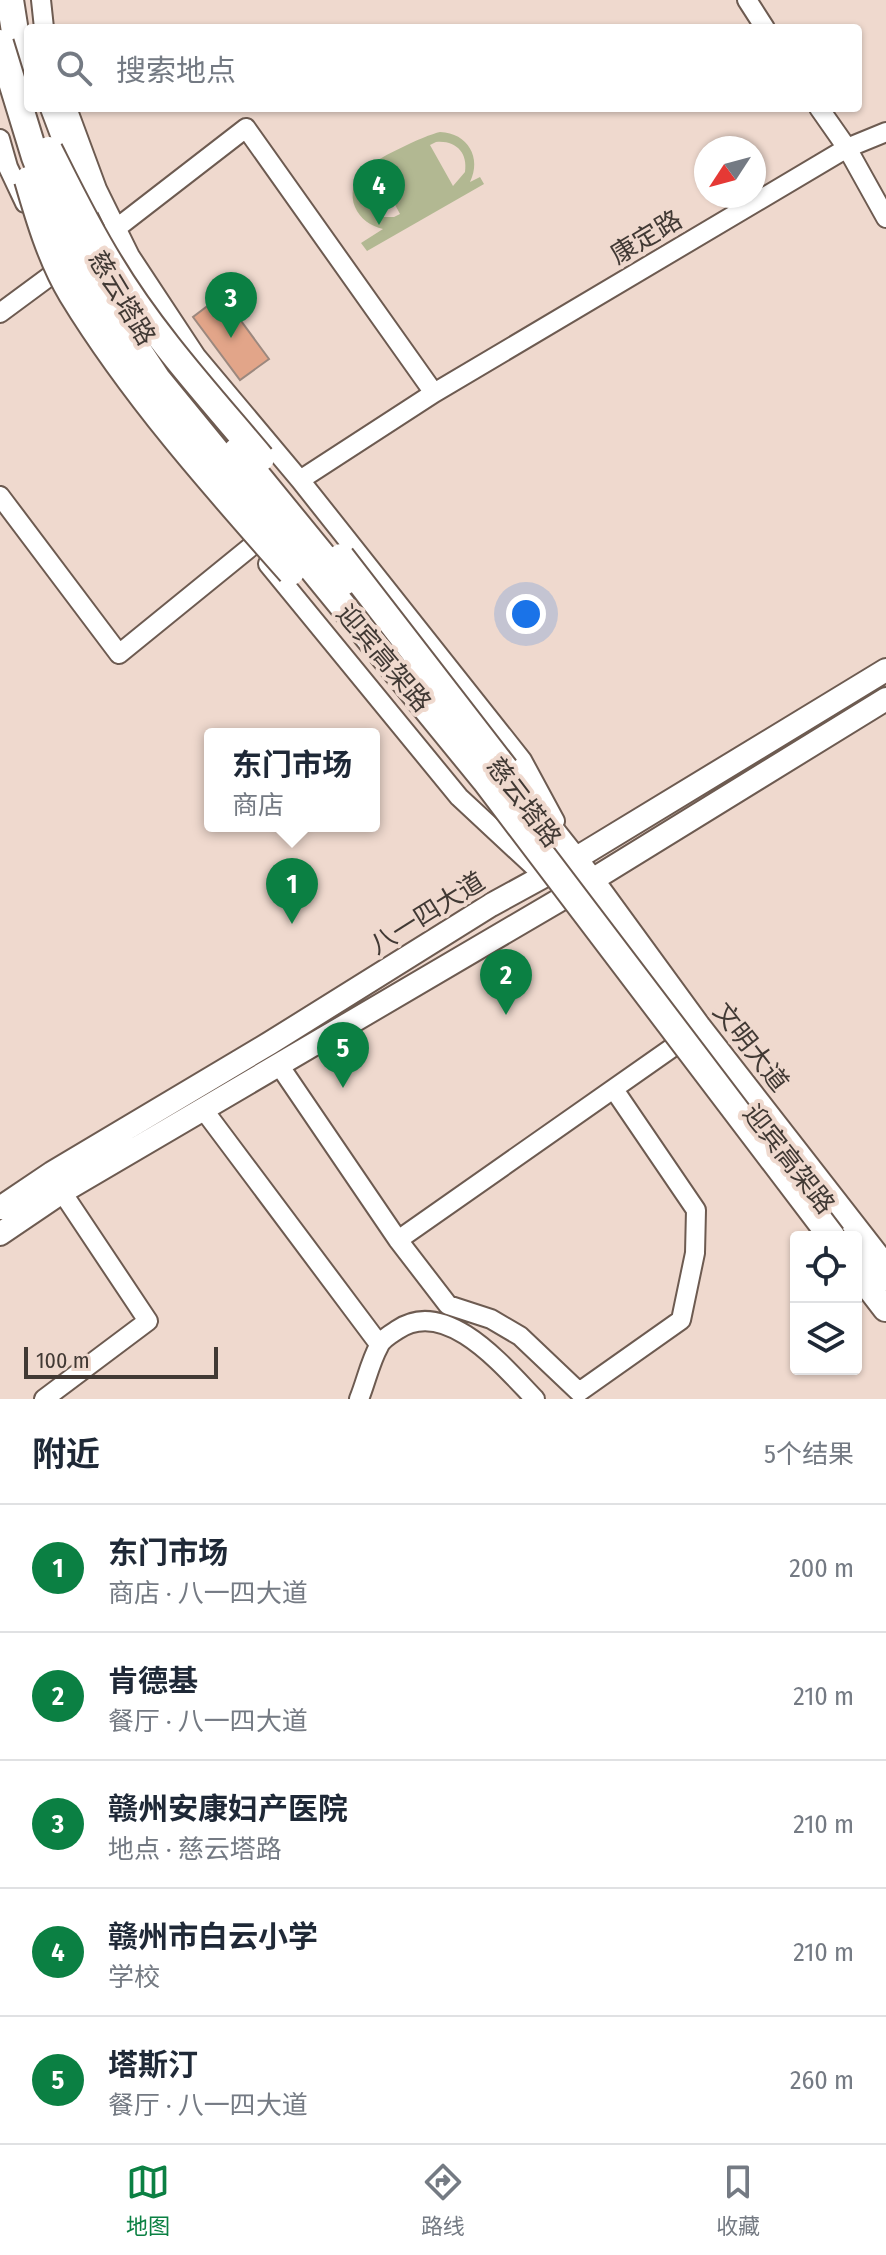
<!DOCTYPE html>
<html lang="zh">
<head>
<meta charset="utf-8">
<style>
  :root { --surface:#fff; --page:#f6f6f7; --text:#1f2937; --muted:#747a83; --line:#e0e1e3; --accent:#0b8043 }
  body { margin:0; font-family:"Fira Sans Condensed","Noto Sans SC",sans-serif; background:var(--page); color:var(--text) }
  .controls { position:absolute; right:24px; bottom:24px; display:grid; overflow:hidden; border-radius:8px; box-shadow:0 2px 6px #0004 }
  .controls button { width:72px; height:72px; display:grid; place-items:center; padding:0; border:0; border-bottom:2px solid var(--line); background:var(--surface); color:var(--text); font:40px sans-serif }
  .compass { position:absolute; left:694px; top:136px; width:72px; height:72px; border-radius:50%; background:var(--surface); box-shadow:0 2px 6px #0004; rotate:234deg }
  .scale { position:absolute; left:24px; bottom:20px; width:194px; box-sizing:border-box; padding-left:8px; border:4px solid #413934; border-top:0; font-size:22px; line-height:28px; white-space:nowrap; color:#413934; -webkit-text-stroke:6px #efd9ce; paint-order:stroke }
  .you { position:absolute; left:526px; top:614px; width:28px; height:28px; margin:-20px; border:6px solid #fff; border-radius:50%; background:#1a73e8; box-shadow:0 0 0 12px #1a73e833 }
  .badge { display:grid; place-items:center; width:52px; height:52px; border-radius:50%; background:var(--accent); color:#fff; font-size:26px; font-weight:700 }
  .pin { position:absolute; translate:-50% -66px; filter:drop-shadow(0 2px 4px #0008) }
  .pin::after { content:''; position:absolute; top:42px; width:28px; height:24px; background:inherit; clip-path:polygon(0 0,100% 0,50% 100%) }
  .popup { position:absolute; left:204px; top:728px; width:176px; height:104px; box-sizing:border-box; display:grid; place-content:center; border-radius:8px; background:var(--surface); filter:drop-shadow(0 2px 6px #0005); font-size:26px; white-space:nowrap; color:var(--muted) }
  .popup b { font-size:30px; color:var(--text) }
  .popup::after { content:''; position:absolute; left:50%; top:100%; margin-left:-16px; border:16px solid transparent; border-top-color:var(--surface) }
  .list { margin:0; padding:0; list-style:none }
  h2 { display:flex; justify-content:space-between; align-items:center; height:104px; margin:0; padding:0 32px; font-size:34px }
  h2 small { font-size:26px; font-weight:400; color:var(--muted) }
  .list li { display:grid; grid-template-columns:52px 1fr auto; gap:24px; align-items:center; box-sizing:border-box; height:128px; padding:0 32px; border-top:2px solid var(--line) }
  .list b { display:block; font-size:30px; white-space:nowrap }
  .list p { margin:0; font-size:26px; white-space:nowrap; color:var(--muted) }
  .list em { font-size:26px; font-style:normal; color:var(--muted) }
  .icon { flex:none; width:44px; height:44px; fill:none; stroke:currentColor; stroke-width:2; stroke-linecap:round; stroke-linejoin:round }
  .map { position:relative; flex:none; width:886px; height:1399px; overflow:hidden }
  .search { position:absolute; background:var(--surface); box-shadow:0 2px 6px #0004; left:24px; right:24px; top:24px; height:88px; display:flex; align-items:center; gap:20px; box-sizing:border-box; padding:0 28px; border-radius:8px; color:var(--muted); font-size:30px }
  .sheet { height:744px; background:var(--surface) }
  nav { display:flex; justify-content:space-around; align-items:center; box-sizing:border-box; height:112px; border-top:2px solid var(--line); background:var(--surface); font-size:22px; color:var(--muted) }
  nav a { display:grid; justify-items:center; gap:4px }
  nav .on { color:var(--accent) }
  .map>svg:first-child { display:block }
</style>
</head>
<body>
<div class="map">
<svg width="886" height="1399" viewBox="0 0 886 1399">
  <rect width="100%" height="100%" fill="#efd9ce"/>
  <path fill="#b2b892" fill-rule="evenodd" d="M440,132c28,1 42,26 30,50l10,-5 4,7 -117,67 -6,-8 22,-14c-12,-3 -23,-10 -28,-22 -5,-12 -2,-26 7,-36 9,-10 63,-36 78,-39zM436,142c20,-2 32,11 29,30l-12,14 -23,-41zM378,173l22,41 -6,3h-13l-16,-12c-5,-14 0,-27 13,-32z"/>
  <path fill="#e2a589" stroke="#9c887e" stroke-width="2" d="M222,295l47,64 -29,21 -47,-63z"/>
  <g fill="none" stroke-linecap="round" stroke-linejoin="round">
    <defs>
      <path id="minor" d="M41,0l3,28
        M747,0l18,28
        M67,108l30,81 33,67 66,100 104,124 222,280 33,61
        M819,108l28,40 39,70
        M0,139l8,28 17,36
        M109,234l137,-106 188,265
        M0,313l69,-51
        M300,480l134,-87 413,-245 39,-16
        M0,496l119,158 134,-109
        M268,564l191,233 85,79
        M279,1065l119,175 50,65 43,14 29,17 59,56 102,-72 14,-67 1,-43 -81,-119
        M203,1109l176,235
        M398,1240l278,-195
        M44,1399l104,-78 -86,-129
        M359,1399c7,-17 11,-37 20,-53 3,-7 12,-12 18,-16 49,-34 107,37 138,69"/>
      <path id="major" d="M52,108l37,98
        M495,757l96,121 108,148 179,230
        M0,1208l52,-35 218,-130 221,-138 84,-46 311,-189
        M0,1234l62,-42 501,-294 323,-199"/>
      <path id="highway" d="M10,0l6,38 12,41
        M856,1246l25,32
        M856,1269l30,39"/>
    </defs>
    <use href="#minor" stroke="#6d5b51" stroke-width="22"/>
    <use href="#major" stroke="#6d5b51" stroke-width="26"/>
    <use href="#highway" stroke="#6d5b51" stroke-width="30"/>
    <use href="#minor" stroke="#fff" stroke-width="18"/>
    <use href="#major" stroke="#fff" stroke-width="22"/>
    <use href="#highway" stroke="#fff" stroke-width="26"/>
    <defs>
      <path id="highway-bridge" d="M0,43l35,114 25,63 30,58 67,101 328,401 347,457
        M49,150c19,38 38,77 61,114 42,70 99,132 151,194
        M28,180c11,38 23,79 44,114 61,100 141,190 219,278
        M237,451l107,131
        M341,557l164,212"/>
    </defs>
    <use href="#highway-bridge" stroke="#6d5b51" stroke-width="30" stroke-linecap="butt"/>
    <use href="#highway-bridge" stroke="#fff" stroke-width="26"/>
  </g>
  <g text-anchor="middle" stroke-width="8" stroke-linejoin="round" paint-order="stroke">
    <g font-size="26" fill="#413934" stroke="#efd9ce">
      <text transform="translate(646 237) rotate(-31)" y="9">康定路</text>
      <text transform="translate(122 298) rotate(59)" y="9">慈云塔路</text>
      <text transform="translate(384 658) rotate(50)" y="9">迎宾高架路</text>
      <text transform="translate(524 802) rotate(53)" y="9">慈云塔路</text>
      <text transform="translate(427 913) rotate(-32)" y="9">八一四大道</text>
      <text transform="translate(751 1047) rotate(52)" y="9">文明大道</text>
      <text transform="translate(789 1159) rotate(52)" y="9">迎宾高架路</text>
    </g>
  </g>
</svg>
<div class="controls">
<button><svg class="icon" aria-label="locate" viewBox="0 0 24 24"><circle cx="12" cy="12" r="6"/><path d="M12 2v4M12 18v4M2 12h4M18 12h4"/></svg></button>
<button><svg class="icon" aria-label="layers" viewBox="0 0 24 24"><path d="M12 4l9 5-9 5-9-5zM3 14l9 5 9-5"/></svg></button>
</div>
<svg class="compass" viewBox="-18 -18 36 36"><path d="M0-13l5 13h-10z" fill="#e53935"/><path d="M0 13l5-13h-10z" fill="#747a83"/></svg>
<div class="scale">100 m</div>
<div class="you"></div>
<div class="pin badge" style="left:292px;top:924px">1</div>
<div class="popup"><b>东门市场</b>商店</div>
<div class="pin badge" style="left:506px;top:1015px">2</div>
<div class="pin badge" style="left:231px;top:338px">3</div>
<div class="pin badge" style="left:379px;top:225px">4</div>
<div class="pin badge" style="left:343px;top:1088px">5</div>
<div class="search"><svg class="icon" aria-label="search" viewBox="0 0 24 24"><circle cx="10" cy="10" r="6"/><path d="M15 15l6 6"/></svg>搜索地点</div>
</div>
<section class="sheet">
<h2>附近<small>5个结果</small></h2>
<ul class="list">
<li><span class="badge">1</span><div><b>东门市场</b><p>商店 · 八一四大道</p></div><em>200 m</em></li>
<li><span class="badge">2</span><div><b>肯德基</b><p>餐厅 · 八一四大道</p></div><em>210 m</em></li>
<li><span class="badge">3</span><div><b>赣州安康妇产医院</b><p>地点 · 慈云塔路</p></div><em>210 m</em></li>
<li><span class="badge">4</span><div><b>赣州市白云小学</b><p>学校</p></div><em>210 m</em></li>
<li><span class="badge">5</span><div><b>塔斯汀</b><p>餐厅 · 八一四大道</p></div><em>260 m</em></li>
</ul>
</section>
<nav>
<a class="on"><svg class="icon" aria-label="map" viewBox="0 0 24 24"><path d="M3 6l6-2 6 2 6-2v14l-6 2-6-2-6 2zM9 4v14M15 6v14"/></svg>地图</a>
<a><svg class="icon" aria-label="directions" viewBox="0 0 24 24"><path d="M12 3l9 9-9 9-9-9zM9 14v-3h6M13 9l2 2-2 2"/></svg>路线</a>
<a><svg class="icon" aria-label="saved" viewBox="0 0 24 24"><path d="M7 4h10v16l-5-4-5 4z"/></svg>收藏</a>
</nav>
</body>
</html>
